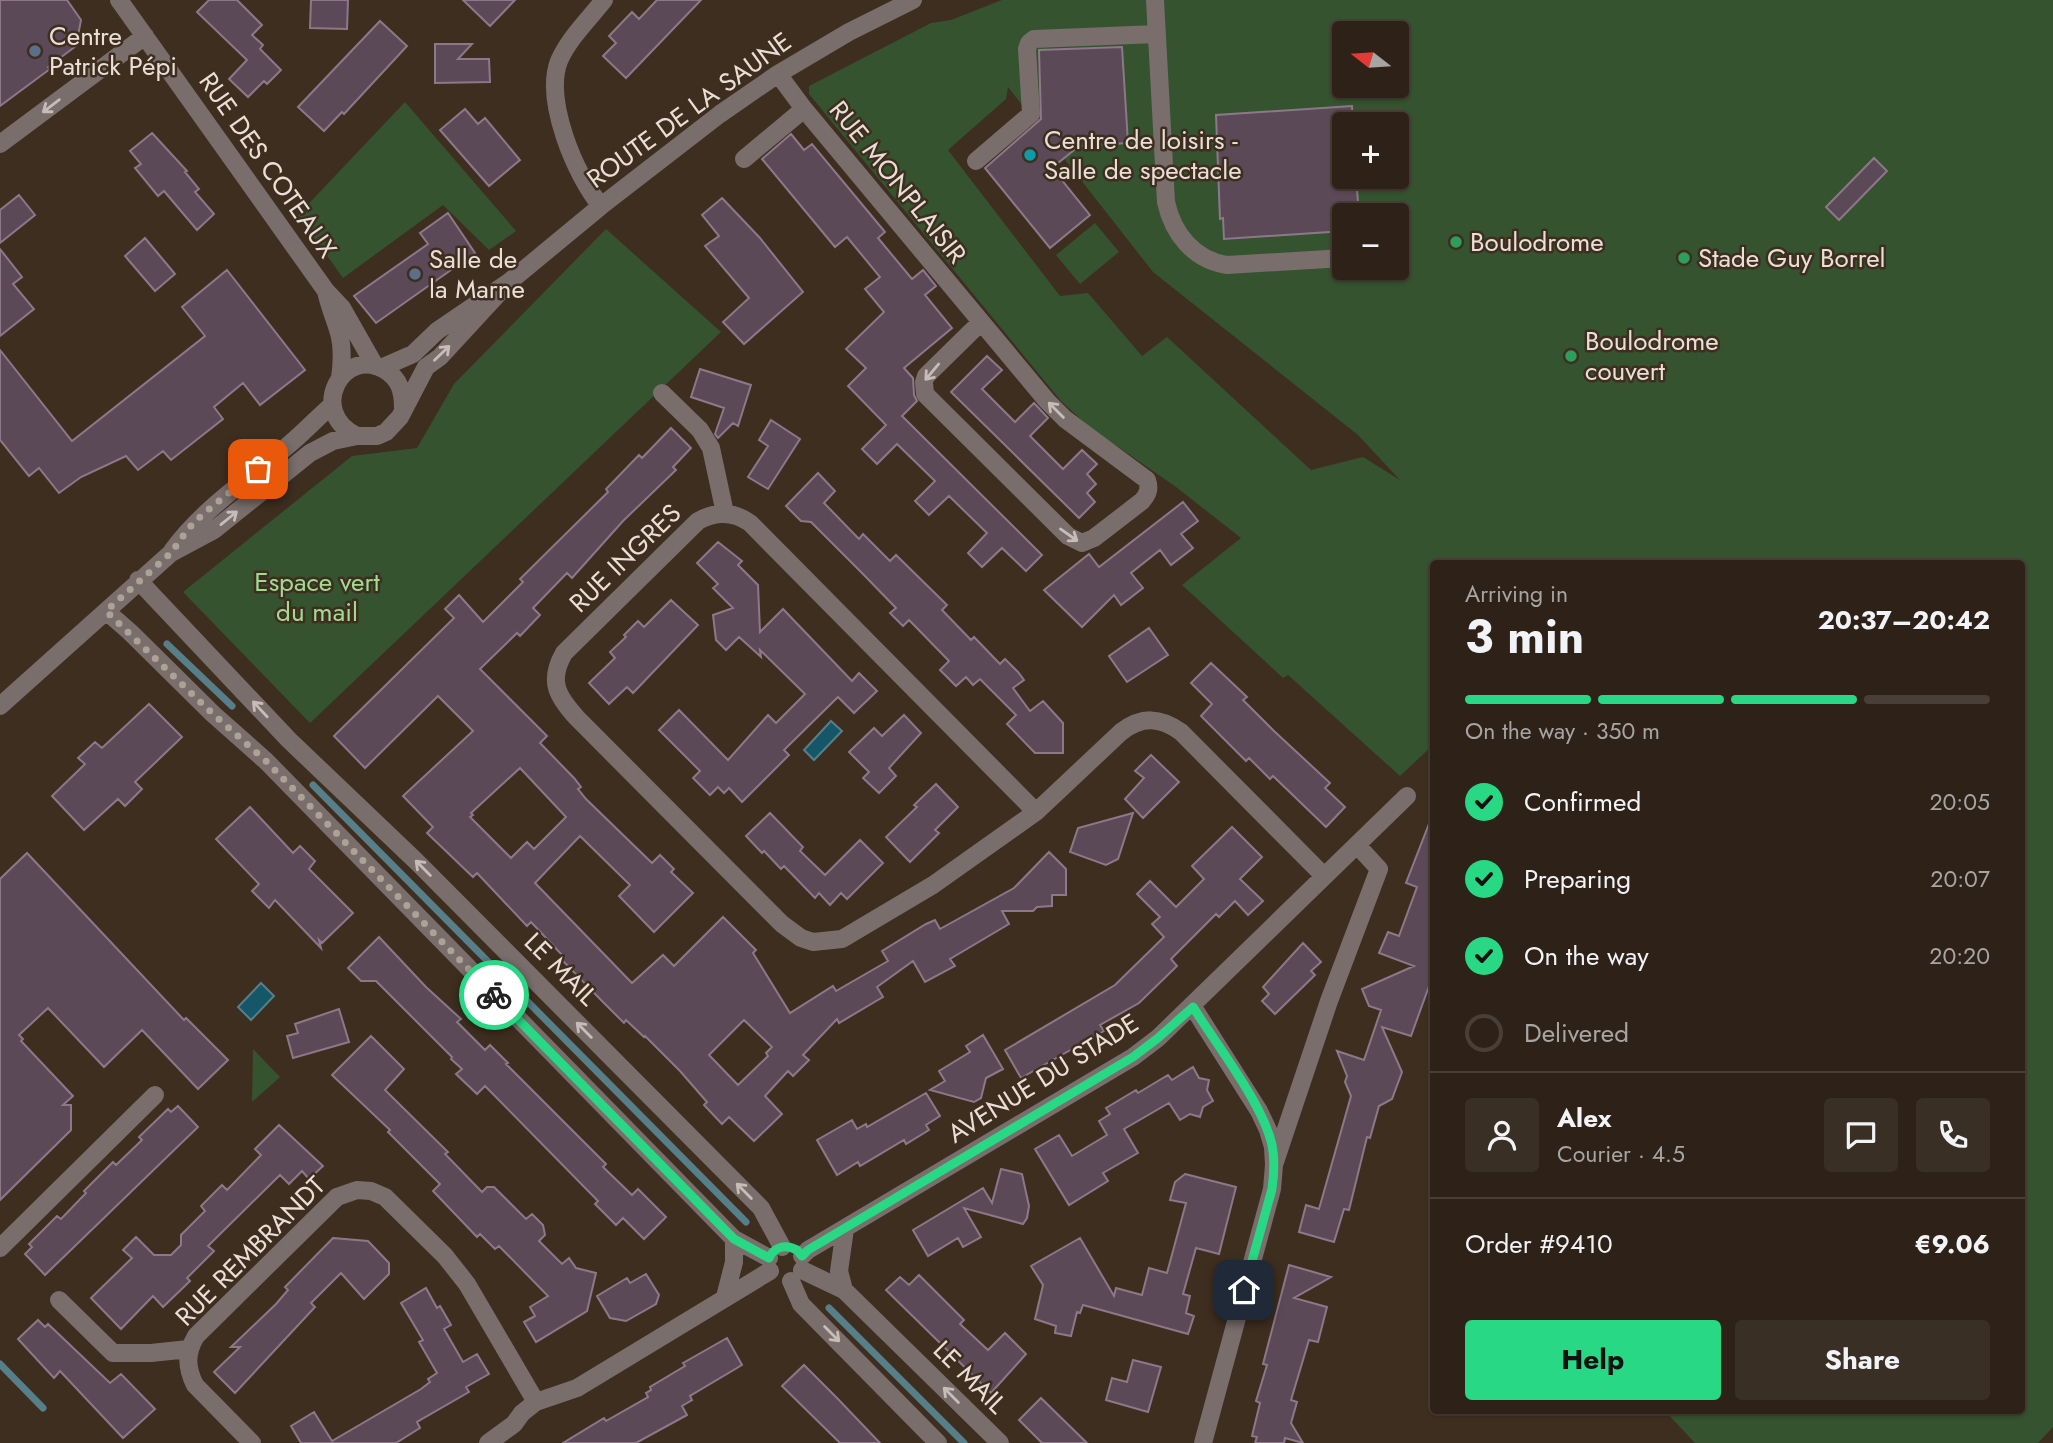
<!DOCTYPE html>
<meta charset="utf-8">
<style>
:root{--surface:#2e2218;--page:#3a2f25;--text:#f1f3f6;--muted:#a7a4a2;--line:#493f37;--accent:#28d885}
body{margin:0;font-family:Jost,sans-serif;background:var(--page);color:var(--text);height:100vh;display:flex;flex-direction:column;font-size:26px;white-space:nowrap}
*{box-sizing:border-box;margin:0}
p{font-size:23px;color:var(--muted)}
.icon{flex:none;width:38px;height:38px;fill:none;stroke:currentColor;stroke-width:2;stroke-linecap:round;stroke-linejoin:round}
.map{position:relative;flex:1;overflow:hidden}
.details{position:absolute;left:1430px;top:560px;width:595px;height:854px;display:flex;flex-direction:column;background:var(--surface);border-radius:7px;box-shadow:0 2px 5px #0004,0 0 0 2px var(--line)}
.details>*{flex:none}
.needle{width:46px;rotate:287deg}
.controls{position:absolute;left:1332px;top:21px;display:grid;gap:14px}
.controls a{display:grid;place-items:center;width:77px;height:77px;border-radius:7px;background:var(--surface);box-shadow:0 2px 5px #0004,0 0 0 2px var(--line);font-size:35px}
.pin{position:absolute;display:grid;place-items:center;width:60px;height:60px;color:#fff;margin:-30px;border-radius:14px;box-shadow:0 4px 10px #0006}
.courier{position:absolute;display:grid;place-items:center;width:70px;height:70px;margin:-35px;border:5px solid #28d885;border-radius:50%;background:#fff;color:#222;box-shadow:0 2px 9px #0007}
.summary em{font-style:normal;font-weight:700}
.summary div{display:flex;flex-direction:column-reverse}
.summary{display:flex;align-items:center;justify-content:space-between;height:119px;padding:0 35px}
h1{font-size:46px;font-weight:700;line-height:52px}
.bar{display:grid;grid-template-columns:repeat(4,1fr);gap:10px 7px;align-content:center;height:84px;padding:0 35px}
.bar i{height:9px;border-radius:5px;background:var(--line)}
.bar .active{background:var(--accent)}
.bar p{grid-column:span 4}
.line{display:flex;align-items:center;gap:18px;padding:0 35px;border-top:2px solid var(--line)}
.line div{flex:1}
.round{display:grid;place-items:center;flex:none;width:74px;height:74px;border-radius:7px;background:var(--page)}
ol{padding:0 35px;list-style:none}
li{display:flex;align-items:center;gap:21px;height:77px}
li p{margin-inline-start:auto}
li .icon{padding:7px;border-radius:50%;background:var(--accent);color:#111;stroke-width:4}
li:last-child{color:var(--muted)}
li i{width:38px;height:38px;border:4px solid var(--line);border-radius:50%}
.action{display:flex;gap:14px;margin-top:auto;padding:14px 35px}
.action a{flex:1;height:80px;border-radius:7px;background:var(--accent);color:#111;font-size:28px;font-weight:700;line-height:80px;text-align:center}
.action a+a{background:var(--page);color:var(--text)}
.map>svg:first-child{display:block}
.green{fill:#35532e;fill-rule:evenodd}
.water{fill:#165669;stroke:#567f8a;stroke-width:2}
.lines{fill:none;stroke-linecap:round;stroke-linejoin:round}
.stream{stroke:#567f8a;stroke-width:7}
.building{fill:#5b4958;stroke:#8c7888;stroke-width:2;fill-rule:evenodd}
.minor{stroke:#796e6b;stroke-width:18}
.oneway{stroke:#c8bdb6}
.done{stroke:#aea196;stroke-width:7;stroke-dasharray:0 12.6}
.route{stroke:#28d885;stroke-width:9}
.service-dot{fill:#5c6f8a;stroke:#3e2e20;stroke-width:2.5}
.culture-dot{fill:#0f9aa8;stroke:#3e2e20;stroke-width:2.5}
.leisure-dot{fill:#2e9e5b;stroke:#3e2e20;stroke-width:2.5}
.labels{text-anchor:middle;dominant-baseline:central;stroke-width:5;stroke-linejoin:round;paint-order:stroke}
.poi-label{font-size:26px;fill:#eadfd6;stroke:#3e2e20;text-anchor:start}
.street-label{font-size:26px;fill:#eadfd6;stroke:#3e2e20}
.park-label{font-size:26px;fill:#a1db92;stroke:#3e2e20}
</style>
<div class="map">
<svg width="2053" height="1443" viewBox="0 0 2053 1443">
<rect width="100%" height="100%" fill="#3e2e20"/>
<!-- green -->
<path class="green" d="M1002,0h1051v1427l-15,16h-343l-30,-32 356,-1v-846h-588v181l-33,31 -112,-101 -5,3 -101,-93 59,-47 -65,-51 -88,-61 -27,-25 -252,-307v-8l122,-63 20,-3zM1344,33h52v53h-52zM1008,87l145,185 205,163 42,45 -37,-23 -52,13 -144,-133 -25,19 -54,-63 -28,3 -112,-146 58,-51zM1344,124h52v53h-52zM1344,215h52v53h-52z
M405,102l111,129 -27,19 -46,-45 -100,73 -45,-63z
M1095,223l24,29 -39,32 -24,-29z
M606,229l115,103 -411,391 -127,-131 169,-136 65,-8 37,-64z
M253,1049l27,28 -28,25z"/>
<!-- water -->
<path class="water" d="M831,721l11,10 -28,29 -10,-10z
M261,983l13,13 -23,24 -13,-13z"/>
<g class="lines">
<!-- stream -->
<path class="stream" d="M167,644l65,62
M313,785l433,437
M829,1308l135,135
M0,1364l43,44"/>
</g>
<!-- building -->
<path class="building" d="M0,0h67l14,20 -5,26 -28,21 2,2 -50,37z
M209,0h28l25,25 -10,10 11,10 -3,4 21,21 -14,14 -3,-3 -16,16 -19,-18 18,-19 -50,-48z
M311,0h37l-1,29 -37,-1z
M463,0h52l-25,26z
M657,0h44l-75,78 -23,-22 13,-13 -7,-7 23,-24 7,7z
M380,21l27,25 -63,68 -2,-2 -18,19 -26,-24z
M435,44h37l-14,15h31l1,23 -55,1z
M1122,47l6,96 -49,3 -27,22 38,47 -40,33 -65,-80 56,-49 -2,-69z
M1352,106l1,18h-9v53h12l3,38h-15v16l-120,8 -1,-21 -3,1 -4,-104z
M465,109l13,15 7,-6 35,42 -31,26 -49,-56z
M152,133l35,38 -2,1 14,17 -4,3 19,22 -17,16 -33,-39 -6,5 -23,-28 6,-4 -11,-13z
M791,134l13,16 8,-6 73,88 -7,6 34,41 11,-9 13,16 -11,9 27,33 -48,40 9,10 1,17 3,6 -15,15 140,139 -16,16 -24,-23 -20,19 -14,-14 19,-20 -38,-37 -20,19 -14,-14 20,-20 -38,-37 -20,20 -15,-15 24,-24 -38,-39 18,-18 -20,-19 38,-37 -19,-23 15,-12 -33,-40 -12,10 -73,-88z
M1874,158l13,13 -48,49 -13,-13z
M19,195l16,20 -35,28v-33z
M722,198l38,40 43,54 -59,52 -21,-22 26,-24 -44,-52 14,-10 -17,-21z
M448,213l27,40 -99,70 -22,-27 74,-52 -8,-11z
M145,238l30,36 -20,17 -30,-35z
M0,249l22,28 -9,7 21,25 -34,27z
M227,270l78,100 -45,35 -17,-22 -29,24 9,12 -52,41 -8,-9 -25,19 -12,-14 -45,21 -22,16 -20,-25 -10,8 -29,-36v-90l72,91 133,-105 -23,-29z
M987,356l15,14 -20,19 33,33 19,-19 14,15 -18,18 33,33 19,-19 15,14 -10,10 9,10 -9,9 8,9 -16,16 -128,-126z
M700,369l51,16 -13,41 -5,-3 -15,15 -3,-4 9,-26 -33,-11z
M771,420l29,19 -32,50 -20,-12 20,-31 -9,-6z
M671,428l20,20 -18,19 3,3 -53,51 -51,57 -5,-5 -34,35 7,7 -20,21 -3,-3 -37,36 67,67 -7,7 34,35 7,9 -3,2 8,10 66,64 8,-8 14,14 -3,3 22,21 -39,39 -35,-36 11,-11 -50,-49 -45,47 97,100 31,-28 11,11 49,-49 33,33 -3,3 37,60 43,-27 3,5 52,-30 -6,-10 44,-27 9,-4 5,9 74,-41 35,-36 17,17v26h-14v11l-15,1 -4,4h-31l7,13 -59,35 5,7 -30,16 -12,-21 -36,26 6,10 -44,26 -2,-4 -34,36 6,5 -16,16 -5,-5 -23,25 17,18 -28,27 -25,-24 -7,7 -18,-19 3,-3 -27,-31 -35,-35 -1,1 -18,-17 -2,3 -21,-21 -42,-43 3,-2 -33,-35 -4,4 -50,-53 -4,4 -46,-44 6,-6 -30,-31 70,-65 -35,-35 -73,72 -31,-32 120,-118 -9,-9 14,-14 24,27 40,-40 -3,-3 88,-87 -2,-3 33,-34 3,3zM520,768l46,49 -32,32 -7,-7 -16,16 -41,-41 3,-2 -2,-2zM744,1020l28,27 -6,6 2,3 -30,29 -29,-30z
M818,473l17,18 -11,12 35,36 4,-5 27,27 6,-6 51,50 -5,5 29,30 3,-3 26,27 5,-5 13,13 6,8 -11,8 17,23 13,-10 20,22v30h-28l-28,-29 9,-9 -36,-36 -7,6 -7,-8 -10,9 -16,-16 9,-9 -40,-41 -6,6 -13,-13 6,-5 -35,-36 -50,-50 -10,-1 -15,-15z
M1183,502l15,19 -17,13 12,14 -22,17 -11,-15 -29,23 12,15 -22,17 -7,-10 -32,32 -38,-37 45,-36 10,13z
M718,542l24,19 -4,4 20,20 2,47 23,-23 69,72 7,-8 18,18 -23,22 -16,-16 -54,53 5,5 -47,47 -13,-14 -5,5 -6,-6 -8,8 -17,-17 7,-7 -41,-41 20,-20 49,50 40,-45 8,8 29,-29 -45,-44 1,7 -22,-20 -13,13 -10,-10 -3,-25 20,-7 -20,-20 5,-4 -21,-21z
M671,600l27,25 -65,68 -6,-6 -18,17 -20,-21 26,-25 -5,-6 16,-15 -2,-2 14,-14 6,6z
M1149,628l19,27 -41,27 -18,-26z
M1211,663l36,34 -4,3 31,31 56,52 -5,5 20,19 -19,20 -53,-51 -3,3 -21,-21 -3,3 -45,-45 11,-12 -21,-21z
M149,704l33,33 -47,45 7,7 -17,17 -7,-7 -34,31 -32,-34 33,-32 -7,-6 17,-16 7,6z
M904,715l17,18 -32,35 7,8 -17,17 -16,-15 6,-6 -20,-20 25,-24 8,8z
M1151,755l28,27 -36,36 -18,-19 19,-21 -9,-7z
M936,784l22,23 -23,23 4,3 -29,29 -24,-25 31,-30 -3,-2z
M250,807l43,46 7,-7 15,15 -6,8 44,44 -31,30 -3,-3 2,8 -46,-48 -6,8 -17,-17 7,-7 -43,-45z
M770,813l33,34 -3,4 25,24 35,-35 23,23 -36,36 -6,-6 -11,12 -11,-12 -4,5 -31,-32 -3,3 -17,-18 -2,2 -16,-17z
M1133,813l-15,46 -12,6 -36,-13 8,-24z
M1432,816l1,159 -22,61 -29,-9 20,45 -10,27 -13,7 -9,32 -3,-1 -18,73 -5,-1 -10,33 -35,-10 7,-27 13,4 32,-113 -6,-14 2,-6 -10,-25 27,9 17,-50 -12,-4 -7,-17 52,-23 -35,-13 9,-21 11,4 18,-49 -11,-4z
M1232,827l30,30 -22,22 23,22 -15,14 -13,-14 -16,16 -3,-3 -45,45 6,7 -38,37 -39,22 4,6 -83,47 -16,-28 110,-65 49,-48 -12,-13 8,-7 -23,-23 13,-13 26,26 28,-28 -12,-13z
M27,853l157,167 2,-2 42,42 -30,29 -56,-59 -38,37 -56,-59 -29,27 4,4 -2,2 52,55 -10,9h8v25l-71,70v-321z
M379,937l47,50 35,32 -4,3 28,28 5,-5 18,18 -2,1 100,100 -3,3 29,28 6,-6 28,28 -22,22 -21,-21 -7,7 -21,-21 3,-3 -113,-115 -8,8 -21,-20 6,-5 -11,-10 1,-2 -76,-76h-15l-13,-13z
M1303,943l18,19 -10,9 4,4 -40,39 -13,-13 7,-7 -6,-7z
M339,1009l10,33 -56,16 -6,-22 11,-3 -3,-9z
M983,1035l20,34 -17,9 -5,20 -7,4 -44,-12 15,-9 -6,-10 31,-19 -4,-6z
M371,1036l33,33 -19,21 63,62 -3,2 37,38 5,-5h7l32,32 6,-5 11,11 2,10 -6,6 23,23 7,-6 7,10 20,5 -9,38 -51,31 -12,-20 11,-6 -5,-9 18,-11 -49,-50 -4,3 -15,-15 -3,3 -44,-46 7,-7 -52,-52 2,-2 -58,-55z
M1193,1067l6,11 10,2 -2,10 6,11 -10,6 -3,10 -10,-3 -10,6 -11,-17 -45,26 14,24 -35,20 5,8 -39,24 -34,-56 24,-14 13,21 35,-21 -8,-14 11,-7 -4,-6 30,-18 2,3 30,-18 4,5z
M926,1093l14,23 -14,9 3,5 -23,14 -2,-4 -44,26 -2,-4 -21,13 -20,-35 35,-20 5,9 9,-5 1,3z
M178,1106l20,21 -153,148 -20,-21 7,-7 -3,-3 28,-28 4,3 25,-26 -2,-2 29,-29 3,3 26,-25 -3,-3 29,-28 3,3z
M279,1125l44,41 -14,13 -7,-8 -13,13 -9,-9 -72,71 6,5 -27,27 3,3 -27,26 -10,-11 -32,33 -30,-31 41,-40 -9,-8 13,-13 18,18h17l10,-10v-10l24,-24 -4,-5 21,-21 5,5 34,-35 -6,-6z
M1001,1169l21,5 7,32 -2,12 -4,6 -59,-16 17,29 -18,10 -5,-9 -30,18 -15,-26 70,-42 9,15z
M1185,1174l51,13 -17,67 -23,-6 -13,46 7,2 -4,17 8,3 -6,18 -105,-29 -3,8 -3,-1 -6,24 -16,-3 1,-7 -21,-7 8,-34 -12,-19 49,-28 34,58 2,-8 26,7 7,-27 18,5 19,-70 -16,-3 5,-18z
M333,1238l35,3 21,22v11l-25,25 -23,-26 -30,30 4,4 -80,86 -21,-21 26,-25h-9l45,-43 12,-14 -3,-3z
M1289,1265l42,12 -37,21 33,9 -9,35 -9,-2 -18,60 6,2 -6,21 12,20 -18,-5 -1,5h-29l2,-6 -5,-1 8,-33 -4,-2 11,-36 -4,-1z
M646,1274l13,21 -3,9 -30,17 -16,-3 -13,-22 30,-18 3,5z
M919,1275l45,45 -4,4 28,26 17,-17 21,21 -35,39 -105,-103 14,-13 9,8z
M426,1288l11,20 3,-2 11,19 -7,4 19,33 14,-8 12,20 -23,13 3,5 -52,30 3,6 -24,15h-95l-10,-17 23,-14 18,29 89,-52 9,-7 -2,-3 9,-6 -18,-31 4,-2 -22,-37z
M38,1320l7,7 3,-3 62,59 11,-9 34,35 -32,29 -63,-67 -6,7 -36,-39z
M727,1338l15,27 -52,31 2,4 -10,6 5,9 -51,28h-73l41,-25 2,3 42,-24 -2,-4 5,-3 -1,-3 35,-21 -2,-3z
M1133,1360l28,7 -13,45 -42,-12 6,-22 15,4z
M804,1365l33,33 43,45h-40l-58,-57z
M1041,1398l46,45h-45l-23,-23z"/>
<g class="lines">
<!-- minor -->
<path class="minor" d="M119,0l207,291 16,17 33,58
M1155,0l11,202c7,32 28,58 61,63l117,-7
M778,74l26,35 243,292 18,18 82,61c3,9 1,14 -5,21l-48,37 -12,5 -14,-7 -143,-142 -1,-12 2,-6 54,-53
M0,144l145,-108
M744,159l60,-50
M976,161l55,-47 -4,-65 2,-6 5,-4 123,-5
M601,206c-26,-31 -57,-106 -42,-145 10,-23 30,-42 45,-61
M326,291c3,15 9,28 13,42 4,15 3,31 1,45
M381,368l32,-14 24,-23 72,-49 92,-76 119,-92 58,-40 71,-42 64,-32
M662,393l38,37 11,18 14,65
M357,436c-51,-25 -13,-91 28,-66 15,9 18,22 18,38
M172,551c33,-45 79,-73 120,-109 14,-12 26,-25 40,-37
M138,580l151,160 128,122 344,346 21,39
M106,611l24,21 83,82 53,47 468,478 35,19
M0,706l171,-153 43,-23 96,-77 23,-12 24,-5h20l9,-4 14,-15 26,-50 14,-10 69,-75
M1036,812l-286,-289c-17,-12 -34,-12 -52,-2l-134,132c-16,28 -7,43 13,65l205,206 19,14 12,4 29,-3 91,-54 103,-73 85,-80c21,-16 39,-15 60,0l143,144
M1193,1007l66,104 9,19 5,17 1,18 -2,24 -69,254
M1275,1162l54,-161 50,-132 -22,-24
M0,1248l155,-153
M802,1256l6,-6 325,-193 25,-19 249,-242
M802,1270l42,20 156,153
M791,1281l10,23 137,139
M844,1290l-5,-19 6,-42
M725,1297l9,-35v-23
M59,1300l54,53h38l38,-4
M252,1443l-57,-58c-9,-18 -9,-32 1,-49l141,-139 20,-7 14,1 14,6 60,59 22,28 69,118
M488,1443l26,-19 8,-11 14,-11 41,-14 193,-117"/>
</g>
<!-- one-way arrows -->
<defs><path id="oneway-shaft" d="M-6 0H5M1.5-3L5.5 0L1.5 3" fill="none" stroke-width="1.6" stroke-linecap="round" stroke-linejoin="round" transform="scale(1.75)"/></defs>
<g class="oneway">
<use href="#oneway-shaft" transform="translate(51 106) rotate(143)"/>
<use href="#oneway-shaft" transform="translate(442 353) rotate(-44)"/>
<use href="#oneway-shaft" transform="translate(932 372) rotate(130)"/>
<use href="#oneway-shaft" transform="translate(1056 410) rotate(-135)"/>
<use href="#oneway-shaft" transform="translate(229 518) rotate(-39)"/>
<use href="#oneway-shaft" transform="translate(1069 535) rotate(35)"/>
<use href="#oneway-shaft" transform="translate(260 709) rotate(-133)"/>
<use href="#oneway-shaft" transform="translate(423 868) rotate(-135)"/>
<use href="#oneway-shaft" transform="translate(584 1030) rotate(-135)"/>
<use href="#oneway-shaft" transform="translate(744 1191) rotate(-135)"/>
<use href="#oneway-shaft" transform="translate(832 1334) rotate(45)"/>
<use href="#oneway-shaft" transform="translate(951 1395) rotate(-135)"/>
</g>
<g class="lines">
<!-- done -->
<path class="done" d="M258,469l-55,45 -15,15 -17,24 -65,58 107,103 53,47 228,234"/>
<!-- route -->
<path class="route" d="M494,995l240,244 35,19c6,-12 17,-14 28,-8l5,6 6,-6 325,-193 25,-19 35,-31c23,37 70,97 79,138 3,14 2,29 0,44l-28,101"/>
</g>
<!-- markers -->
<g class="service-dot">
<circle cx="35" cy="51" r="7"/>
<circle cx="415" cy="274" r="7"/>
</g>
<circle class="culture-dot" cx="1030" cy="155" r="7"/>
<g class="leisure-dot">
<circle cx="1456" cy="242" r="7"/>
<circle cx="1684" cy="258" r="7"/>
<circle cx="1571" cy="356" r="7"/>
</g>
<g class="labels">
<!-- poi labels -->
<g class="poi-label">
<text x="49" y="36">Centre<tspan x="49" dy="30">Patrick Pépi</tspan></text>
<text x="1044" y="140">Centre de loisirs -<tspan x="1044" dy="30">Salle de spectacle</tspan></text>
<text x="1470" y="242">Boulodrome</text>
<text x="1698" y="258">Stade Guy Borrel</text>
<text x="429" y="259">Salle de<tspan x="429" dy="30">la Marne</tspan></text>
<text x="1585" y="341">Boulodrome<tspan x="1585" dy="30">couvert</tspan></text>
</g>
<!-- street labels -->
<g class="street-label">
<text transform="translate(689 110) rotate(-36)">ROUTE DE LA SAUNE</text>
<text transform="translate(268 165) rotate(55)">RUE DES COTEAUX</text>
<text transform="translate(898 182) rotate(51)">RUE MONPLAISIR</text>
<text transform="translate(625 558) rotate(-44)">RUE INGRES</text>
<text transform="translate(561 969) rotate(45)">LE MAIL</text>
<text transform="translate(1043 1078) rotate(-32)">AVENUE DU STADE</text>
<text transform="translate(250 1251) rotate(-45)">RUE REMBRANDT</text>
<text transform="translate(970 1377) rotate(45)">LE MAIL</text>
</g>
<!-- park labels -->
<g class="park-label">
<text x="317" y="582">Espace vert<tspan x="317" dy="30">du mail</tspan></text>
</g>
</g>
</svg>
<div class="controls">
<a><svg class="needle" viewBox="-14 -14 28 28"><path d="M0-13l5 13h-10z" fill="#e53935"/><path d="M0 13l5-13h-10z" fill="#a7a4a2"/></svg></a>
<a>+</a>
<a>−</a>
</div>
<div class="pin" style="left:258px;top:469px;background:#ea580c"><svg class="icon" aria-label="bag" viewBox="0 0 24 24"><path d="M5 8h14l-1 12H6zM9 8a3 3 0 0 1 6 0"/></svg></div>
<div class="pin" style="left:1244px;top:1290px;background:#1f2937"><svg class="icon" aria-label="home" viewBox="0 0 24 24"><path d="M3 11l9-7 9 7M6 9v11h12V9"/></svg></div>
<div class="courier" style="left:494px;top:995px"><svg class="icon" aria-label="bike" viewBox="0 0 24 24"><circle cx="6" cy="16" r="4"/><circle cx="18" cy="16" r="4"/><path d="M6 16l4-8h5l3 8M10 8l3 8H6M13 5h3"/></svg></div>
<section class="details">
<div class="summary"><div><h1>3 min</h1><p>Arriving in</p></div><em>20:37–20:42</em></div>
<div class="bar"><i class="active"></i><i class="active"></i><i class="active"></i><i></i><p>On the way · 350 m</p></div>
<ol>
<li><svg class="icon" aria-label="check" viewBox="0 0 24 24"><path d="M5 12l5 5 9-10"/></svg>Confirmed<p>20:05</p></li>
<li><svg class="icon" aria-label="check" viewBox="0 0 24 24"><path d="M5 12l5 5 9-10"/></svg>Preparing<p>20:07</p></li>
<li><svg class="icon" aria-label="check" viewBox="0 0 24 24"><path d="M5 12l5 5 9-10"/></svg>On the way<p>20:20</p></li>
<li><i></i>Delivered</li>
</ol>
<div class="line" style="height:126px"><a class="round"><svg class="icon" aria-label="person" viewBox="0 0 24 24"><circle cx="12" cy="8" r="4"/><path d="M4 21q1-7 8-7t8 7"/></svg></a><div><b>Alex</b><p>Courier · 4.5</p></div><a class="round"><svg class="icon" aria-label="chat" viewBox="0 0 24 24"><path d="M4 5h16v11H9l-5 4z"/></svg></a><a class="round"><svg class="icon" aria-label="phone" viewBox="0 0 24 24"><path d="M5 4h4l2 5-3 2q2 4 5 5l2-3 5 2v4C11 20 4 13 5 4z"/></svg></a></div>
<div class="line" style="height:91px"><div>Order #9410</div><b>€9.06</b></div>
<div class="action"><a>Help</a><a>Share</a></div>
</section>
</div>
